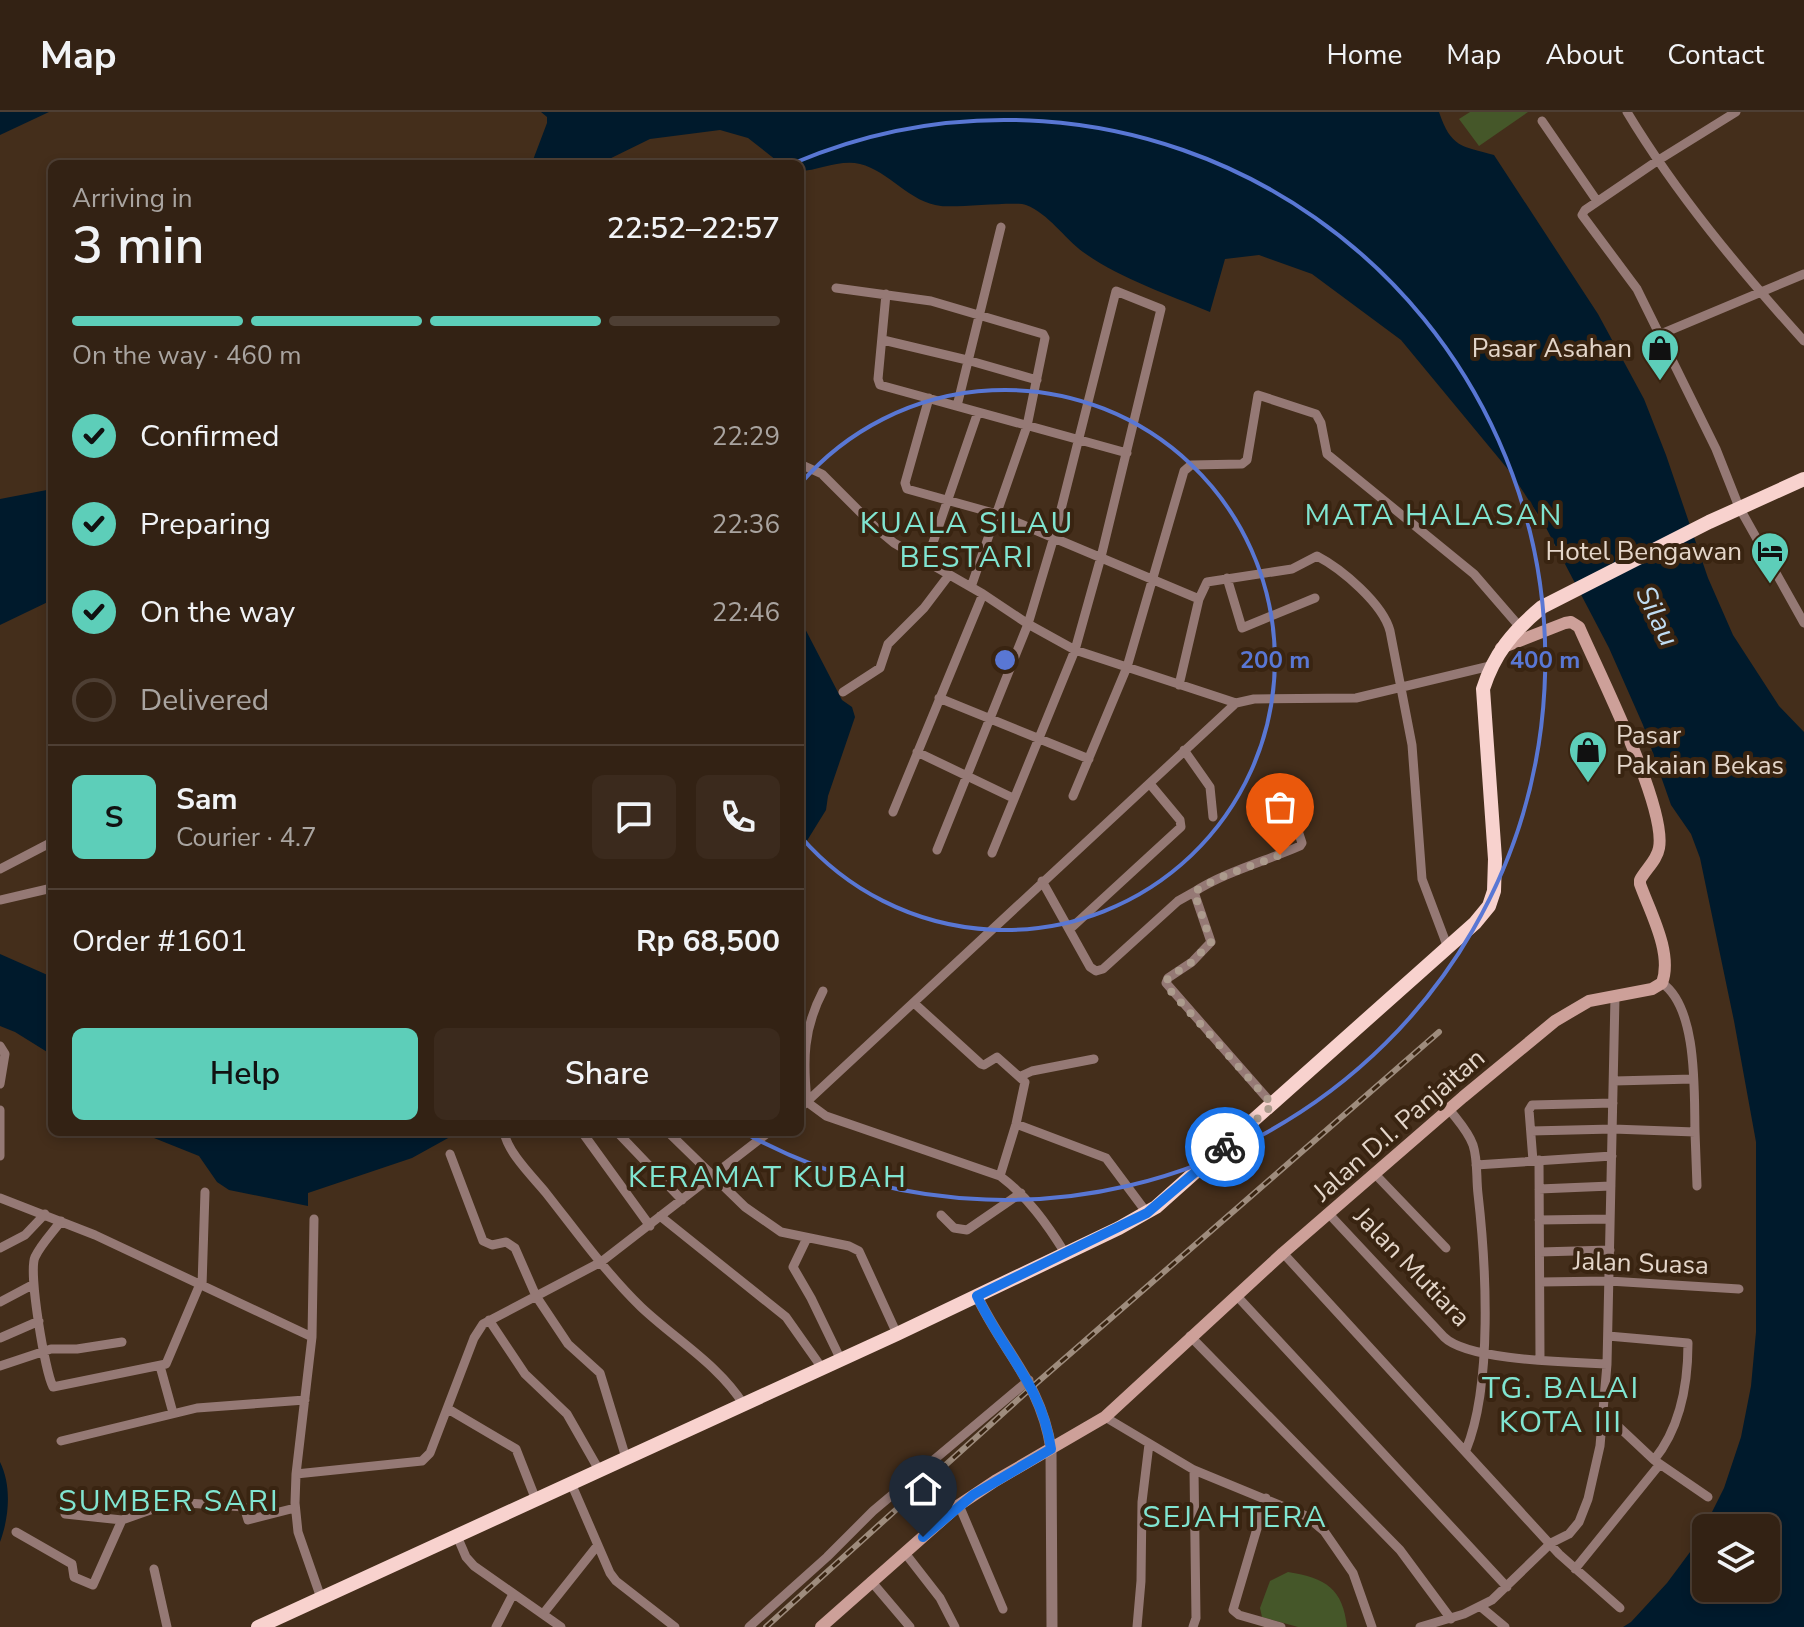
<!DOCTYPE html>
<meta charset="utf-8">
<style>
:root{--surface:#332214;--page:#3b2a1d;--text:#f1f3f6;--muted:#a9a4a0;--line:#4e3f34;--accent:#5dceb9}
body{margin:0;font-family:"Nunito Sans",sans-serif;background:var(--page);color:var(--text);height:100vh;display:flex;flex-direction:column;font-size:30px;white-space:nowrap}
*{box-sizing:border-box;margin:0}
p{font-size:26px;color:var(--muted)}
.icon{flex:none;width:44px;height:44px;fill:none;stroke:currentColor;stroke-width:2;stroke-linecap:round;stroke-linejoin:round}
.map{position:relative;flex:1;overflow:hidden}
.panel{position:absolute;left:48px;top:48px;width:756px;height:976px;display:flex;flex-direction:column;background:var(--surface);border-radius:12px;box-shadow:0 4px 12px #0003,0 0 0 2px var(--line)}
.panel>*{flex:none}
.controls{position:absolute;left:1692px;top:1402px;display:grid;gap:16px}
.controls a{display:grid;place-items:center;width:88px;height:88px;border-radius:12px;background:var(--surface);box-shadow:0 4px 12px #0003,0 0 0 2px var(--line);font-size:40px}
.pin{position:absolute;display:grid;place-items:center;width:68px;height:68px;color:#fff;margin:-82px -34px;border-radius:50% 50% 50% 0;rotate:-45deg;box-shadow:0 0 8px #0007}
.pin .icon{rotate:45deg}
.courier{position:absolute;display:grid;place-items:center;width:80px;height:80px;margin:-40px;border:6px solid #1a73e8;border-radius:50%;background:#fff;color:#222;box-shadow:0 2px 10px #0007}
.summary em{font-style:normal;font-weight:600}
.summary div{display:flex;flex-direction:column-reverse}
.summary{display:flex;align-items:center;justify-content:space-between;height:136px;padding:0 24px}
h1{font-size:52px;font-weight:600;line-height:60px}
.bar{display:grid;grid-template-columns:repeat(4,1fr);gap:12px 8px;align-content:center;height:96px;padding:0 24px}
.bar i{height:10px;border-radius:6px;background:var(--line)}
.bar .selected{background:var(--accent)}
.bar p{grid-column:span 4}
.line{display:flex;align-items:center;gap:20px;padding:0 24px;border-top:2px solid var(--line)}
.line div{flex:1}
.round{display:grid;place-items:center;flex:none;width:84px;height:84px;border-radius:12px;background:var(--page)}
ol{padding:0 24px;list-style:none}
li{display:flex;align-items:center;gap:24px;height:88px}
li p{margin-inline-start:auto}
li .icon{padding:8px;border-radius:50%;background:var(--accent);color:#111;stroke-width:4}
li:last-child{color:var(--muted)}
li i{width:44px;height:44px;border:4px solid var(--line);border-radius:50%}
.action{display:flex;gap:16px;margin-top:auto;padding:16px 24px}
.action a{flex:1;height:92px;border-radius:12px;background:var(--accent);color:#111;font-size:32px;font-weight:600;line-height:92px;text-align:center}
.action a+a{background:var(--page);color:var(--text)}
header{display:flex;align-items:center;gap:48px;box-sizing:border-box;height:112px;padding:0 40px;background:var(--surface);border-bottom:2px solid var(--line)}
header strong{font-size:38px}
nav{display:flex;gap:44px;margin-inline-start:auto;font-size:28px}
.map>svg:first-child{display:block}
.green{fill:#455729}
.water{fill:#001a2c;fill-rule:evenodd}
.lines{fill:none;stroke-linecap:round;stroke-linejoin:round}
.minor{stroke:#957975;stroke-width:9}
.tertiary{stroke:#957975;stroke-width:11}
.secondary{stroke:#cda099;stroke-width:12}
.trunk{stroke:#f8d2ce;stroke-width:14}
.rail-casing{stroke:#9e8c7d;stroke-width:6}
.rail{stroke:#392411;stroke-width:3;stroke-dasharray:9;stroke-linecap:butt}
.done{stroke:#ac9b8d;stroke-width:8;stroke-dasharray:0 14.4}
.route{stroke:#1a73e8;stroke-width:10}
.ring{fill:none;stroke:#5977d4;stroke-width:4}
.labels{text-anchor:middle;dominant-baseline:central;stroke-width:8;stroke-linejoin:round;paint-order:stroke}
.poi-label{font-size:26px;fill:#e4d6ca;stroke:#392411;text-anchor:end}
.street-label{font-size:26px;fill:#e4d6ca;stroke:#392411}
.water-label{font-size:28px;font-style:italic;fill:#bfdcf3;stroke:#392411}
.quarter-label{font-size:30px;letter-spacing:2px;fill:#80e5d1;stroke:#392411}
.centre{fill:#5977d4;stroke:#392411;stroke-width:4}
.ring-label{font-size:24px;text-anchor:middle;font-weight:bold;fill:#5977d4;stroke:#392411;stroke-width:8;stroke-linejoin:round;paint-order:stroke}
</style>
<header>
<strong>Map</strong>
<nav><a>Home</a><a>Map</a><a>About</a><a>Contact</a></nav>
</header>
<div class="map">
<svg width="1804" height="1515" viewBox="0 0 1804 1515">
<rect width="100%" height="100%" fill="#442e1b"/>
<!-- green -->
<path class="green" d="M1470,0h58l-49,34 -20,-27z
M1288,1460c38,6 55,17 59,55h-49l-36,-10 -2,-9 10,-27z"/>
<!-- water -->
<path class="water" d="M0,0h49l-49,23z
M541,0h898c12,36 23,34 55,43l104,159 46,85 22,56 42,123 25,57 46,71 25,26v895h-181l8,-5 36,-39 29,-39 28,-56 17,-51 10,-51 5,-54v-190l-22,-121 -34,-163 -9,-24 -20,-29 -28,-80 -34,-77 -66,-126 -32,-49 -110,-133 -89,-66 -53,-19 -34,4 -15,53c-43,-18 -89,-33 -127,-60 -19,-14 -34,-38 -57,-47 -10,-4 -67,3 -85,1 -31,-3 -52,-35 -81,-42 -20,-5 -42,7 -60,7v-7h-19l-33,-26 -28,-8 -70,9 -51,25h-71l5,-4 14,-37v-6zM1706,1416h60v60h-60z
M52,377v111l-52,25v-126z
M800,507l42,81 10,7 3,10 -27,79 -2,14 -26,42z
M0,842l52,23v78l-37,-23 -15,-6z
M139,1020h320l-47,26 -104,35v13l-79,-16 -12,-8 -18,-26z
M0,1350c12,24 9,56 0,80z"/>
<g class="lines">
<!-- minor -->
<path class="minor" d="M1627,0c50,83 113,158 177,229
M1736,0l-79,49 -72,49 -3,5 55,74 79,160 23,58 65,116
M1542,9l55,80
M836,176l95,13 112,33 2,4 -18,88 -56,161
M886,182l-8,85 2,6 247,68
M1661,222l143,-60
M883,228l84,20 70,20
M929,286l-24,85 2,6 90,25 202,85
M957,294l44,-179
M800,352l22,10 54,54 18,15 89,51 45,30 47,26 161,53
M926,451l52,-151
M1227,466l15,50 73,-30
M1179,573l20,-86 8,-17 85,-13 25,-13c25,13 66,48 73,75l22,114 10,134 26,69
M843,580l37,-24 8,-24 36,-36 25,-33
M939,586l150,61
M1184,638l26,37 3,30
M917,640l96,46
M1073,684l54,-129 57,-196 7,-6 51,-1 5,-4 11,-65 58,19 5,9 6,31 147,120 45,52
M893,700l90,-218
M937,738l91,-226 26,-87 62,-246 45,18 -60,248 -26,93 -83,203
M0,757l52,-27
M1042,769l48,86 6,4 7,-2 75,-68 16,-9 17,50 -19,20 -24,16 -2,5 107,122
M1194,780c31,-20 72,-31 106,-46l2,-3 -18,-55
M0,788l52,-12
M1070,817l111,-102 -1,-7 -30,-36
M823,879c-20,38 -20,69 -16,111l19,14 174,60c27,20 47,48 65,77
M914,891l67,61 3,1 13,-8 28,25 -9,42 -16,52
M0,934l5,8 -5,30
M1021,964l11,-5 62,-12
M1614,969l79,-2
M800,996l436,-405 18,-4 102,-1 134,-32
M1449,997c9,12 19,22 24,36 5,15 3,32 5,49 8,70 15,190 -12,256
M0,998v46
M1016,1012l90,34 41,55
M1531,1019l82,-2 82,3c-1,-40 3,-124 -33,-149
M504,1020c4,21 28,44 42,61 30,38 60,80 95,114 35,33 77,57 103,98
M582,1020l68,94
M617,1020l65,68
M668,1020l77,75 36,25 68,14 10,5 38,83
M1695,1020l2,54
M450,1042l33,87 9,4 14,-3 9,6 21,48 32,48 32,29 26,85
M1539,1048l1,200
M1533,1049l-4,-51 3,-5 81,-2
M1476,1053l136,-9
M1374,1061l72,75
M1539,1077l72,-3
M0,1086l95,37 217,102
M1329,1102l115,123c24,24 127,25 163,27
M941,1103l13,13 13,2 54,-37
M660,1104l126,101 36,51
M314,1107l-2,118 -16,137 -1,29 3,29 23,66
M1539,1108l71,-1
M61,1109c-8,11 -20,23 -26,36 -7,15 10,114 18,130l113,-23 34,-80
M807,1126l-14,29 18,31 29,60
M0,1136l25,-13 20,-21
M1540,1140l70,-2
M1283,1141l276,301 61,54
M1540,1170l69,-1 130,8
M202,1174l3,-94
M1236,1183l271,292
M0,1190l34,-18
M489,1208l36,54 42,40 32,56
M1190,1224l210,214 51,69
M1608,1224l80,7c0,41 -8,85 -34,117
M0,1226l39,-17
M0,1254l51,-17h26l45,-7
M160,1254l13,47
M448,1297l68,40 20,51
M1604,1301l50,47 54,37
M1105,1305l89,53 112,46 18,15 29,42 19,54
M61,1329l136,-33 108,-8
M296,1362l126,-13 8,-8 44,-115 9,-14 118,-62 168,-130
M571,1371l39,90 6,8 59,46
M1266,1386l-33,112 6,5 42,12
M959,1393l44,104
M65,1402l57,6
M16,1420l56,32 2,13 19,8 29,-65 51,-18 71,5 4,13 47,-12
M457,1424l9,21 8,9 87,61
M905,1441l35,45 15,29
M154,1457l13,58
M1575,1457l85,-105
M871,1469l39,46
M1481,1495l24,20
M543,1502l54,-68
M496,1515l17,-33
M749,1515l78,-70 46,-46 156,-131
M1137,1515l4,-46 1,-79 7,-58
M1193,1515l3,-9 -2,-148
M1420,1515l44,-13 28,-14 59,-57 18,-9 10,-12 9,-23 12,-53 7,-82 8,-367"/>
<!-- tertiary -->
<path class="tertiary" d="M977,1184c27,57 64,87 74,153l1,178"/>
<!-- secondary -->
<path class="secondary" d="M821,1515l138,-122 36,-24 110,-64 178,-164 180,-156 92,-76 34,-20 63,-12 10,-6c11,-30 -12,-71 -22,-99v-4c6,-11 17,-20 19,-32 8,-41 -61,-177 -80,-221l-8,-5 -6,1 -64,25"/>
<!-- trunk -->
<path class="trunk" d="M258,1515l639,-293 222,-106 37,-21 319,-284 14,-17 5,-15 1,-32 -12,-170c11,-35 30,-58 59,-82l167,-85 95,-43"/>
<defs>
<path id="rail" d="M766,1515l266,-240 407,-355"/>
</defs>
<!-- rail casing -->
<use href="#rail" class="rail-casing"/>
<!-- rail -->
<use href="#rail" class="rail"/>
</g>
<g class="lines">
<!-- done -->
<path class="done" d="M1225,1035l48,-42 -105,-117 -2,-5 2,-5 24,-16 19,-20 -17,-50c27,-18 57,-25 86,-37"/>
<!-- route -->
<path class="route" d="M923,1425l50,-42 78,-46c-9,-64 -48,-97 -74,-153l170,-83 78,-66"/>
</g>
<!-- distance rings -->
<g class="ring">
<path d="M801 371A270 270 0 1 1 801 725"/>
<path d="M794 51A540 540 0 1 1 743 1020"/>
</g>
<!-- icons -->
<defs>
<symbol id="shop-pin" viewBox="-11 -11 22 30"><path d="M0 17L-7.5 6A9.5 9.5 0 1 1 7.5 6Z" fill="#5dceb9" stroke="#392411"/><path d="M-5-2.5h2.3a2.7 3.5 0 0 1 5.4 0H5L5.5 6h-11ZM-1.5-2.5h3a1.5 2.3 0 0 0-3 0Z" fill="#111"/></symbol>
<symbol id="hotel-pin" viewBox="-11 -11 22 30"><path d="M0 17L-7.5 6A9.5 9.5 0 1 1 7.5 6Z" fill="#5dceb9" stroke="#392411"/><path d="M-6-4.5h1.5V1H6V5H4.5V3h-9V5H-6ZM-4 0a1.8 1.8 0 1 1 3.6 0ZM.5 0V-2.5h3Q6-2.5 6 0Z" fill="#111"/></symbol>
</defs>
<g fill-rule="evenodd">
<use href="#shop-pin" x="1638" y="214" width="44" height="60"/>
<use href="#hotel-pin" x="1748" y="417" width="44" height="60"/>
<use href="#shop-pin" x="1566" y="616" width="44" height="60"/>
</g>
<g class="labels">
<!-- poi labels -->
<g class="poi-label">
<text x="1632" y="236">Pasar Asahan</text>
<text x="1742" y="439">Hotel Bengawan</text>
<text x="1616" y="623" text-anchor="start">Pasar<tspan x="1616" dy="30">Pakaian Bekas</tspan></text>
</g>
<!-- street labels -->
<g class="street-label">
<text transform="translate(1399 1013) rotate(-41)">Jalan D.I. Panjaitan</text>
<text transform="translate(1641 1151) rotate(2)">Jalan Suasa</text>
<text transform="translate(1412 1155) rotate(46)">Jalan Mutiara</text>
</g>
<!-- water labels -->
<g class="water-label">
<text transform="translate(1657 504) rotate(64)">Silau</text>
</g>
<!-- quarter labels -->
<g class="quarter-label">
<text x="1434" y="403">MATA HALASAN</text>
<text x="967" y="411">KUALA SILAU<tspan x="967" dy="34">BESTARI</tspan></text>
<text x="768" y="1065">KERAMAT KUBAH</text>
<text x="1561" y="1276">TG. BALAI<tspan x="1561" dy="34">KOTA III</tspan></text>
<text x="169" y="1389">SUMBER SARI</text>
<text x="1235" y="1405">SEJAHTERA</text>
</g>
</g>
<circle cx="1005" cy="548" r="12" class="centre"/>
<g class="ring-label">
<text x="1275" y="556">200 m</text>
<text x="1545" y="556">400 m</text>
</g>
</svg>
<div class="controls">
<a><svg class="icon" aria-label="layers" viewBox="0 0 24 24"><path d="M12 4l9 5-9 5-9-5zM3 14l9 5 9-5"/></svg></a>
</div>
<div class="pin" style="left:1280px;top:743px;background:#ea580c"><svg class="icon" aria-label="bag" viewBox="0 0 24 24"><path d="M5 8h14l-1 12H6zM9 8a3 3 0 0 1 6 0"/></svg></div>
<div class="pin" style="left:923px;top:1425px;background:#1f2937"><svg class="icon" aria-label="home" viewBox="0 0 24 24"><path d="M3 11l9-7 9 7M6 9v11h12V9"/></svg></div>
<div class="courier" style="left:1225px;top:1035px"><svg class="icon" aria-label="bike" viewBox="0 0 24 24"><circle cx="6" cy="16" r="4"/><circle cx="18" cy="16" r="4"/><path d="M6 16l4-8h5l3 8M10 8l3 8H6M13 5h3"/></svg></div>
<section class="panel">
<div class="summary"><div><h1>3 min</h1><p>Arriving in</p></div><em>22:52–22:57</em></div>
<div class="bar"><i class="selected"></i><i class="selected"></i><i class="selected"></i><i></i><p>On the way · 460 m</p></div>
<ol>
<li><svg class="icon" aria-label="check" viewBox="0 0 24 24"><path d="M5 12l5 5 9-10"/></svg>Confirmed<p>22:29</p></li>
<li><svg class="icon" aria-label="check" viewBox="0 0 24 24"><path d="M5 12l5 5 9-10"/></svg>Preparing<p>22:36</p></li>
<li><svg class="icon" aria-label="check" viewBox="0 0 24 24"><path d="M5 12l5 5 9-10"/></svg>On the way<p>22:46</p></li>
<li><i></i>Delivered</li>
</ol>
<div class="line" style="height:144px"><b class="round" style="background:var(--accent);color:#111">S</b><div><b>Sam</b><p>Courier · 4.7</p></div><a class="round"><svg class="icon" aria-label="chat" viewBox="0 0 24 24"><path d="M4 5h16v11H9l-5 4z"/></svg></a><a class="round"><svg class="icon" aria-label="phone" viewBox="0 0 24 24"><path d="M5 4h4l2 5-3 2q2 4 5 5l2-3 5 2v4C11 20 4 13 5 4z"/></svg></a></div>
<div class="line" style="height:104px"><div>Order #1601</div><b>Rp 68,500</b></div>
<div class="action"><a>Help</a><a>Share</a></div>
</section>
</div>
